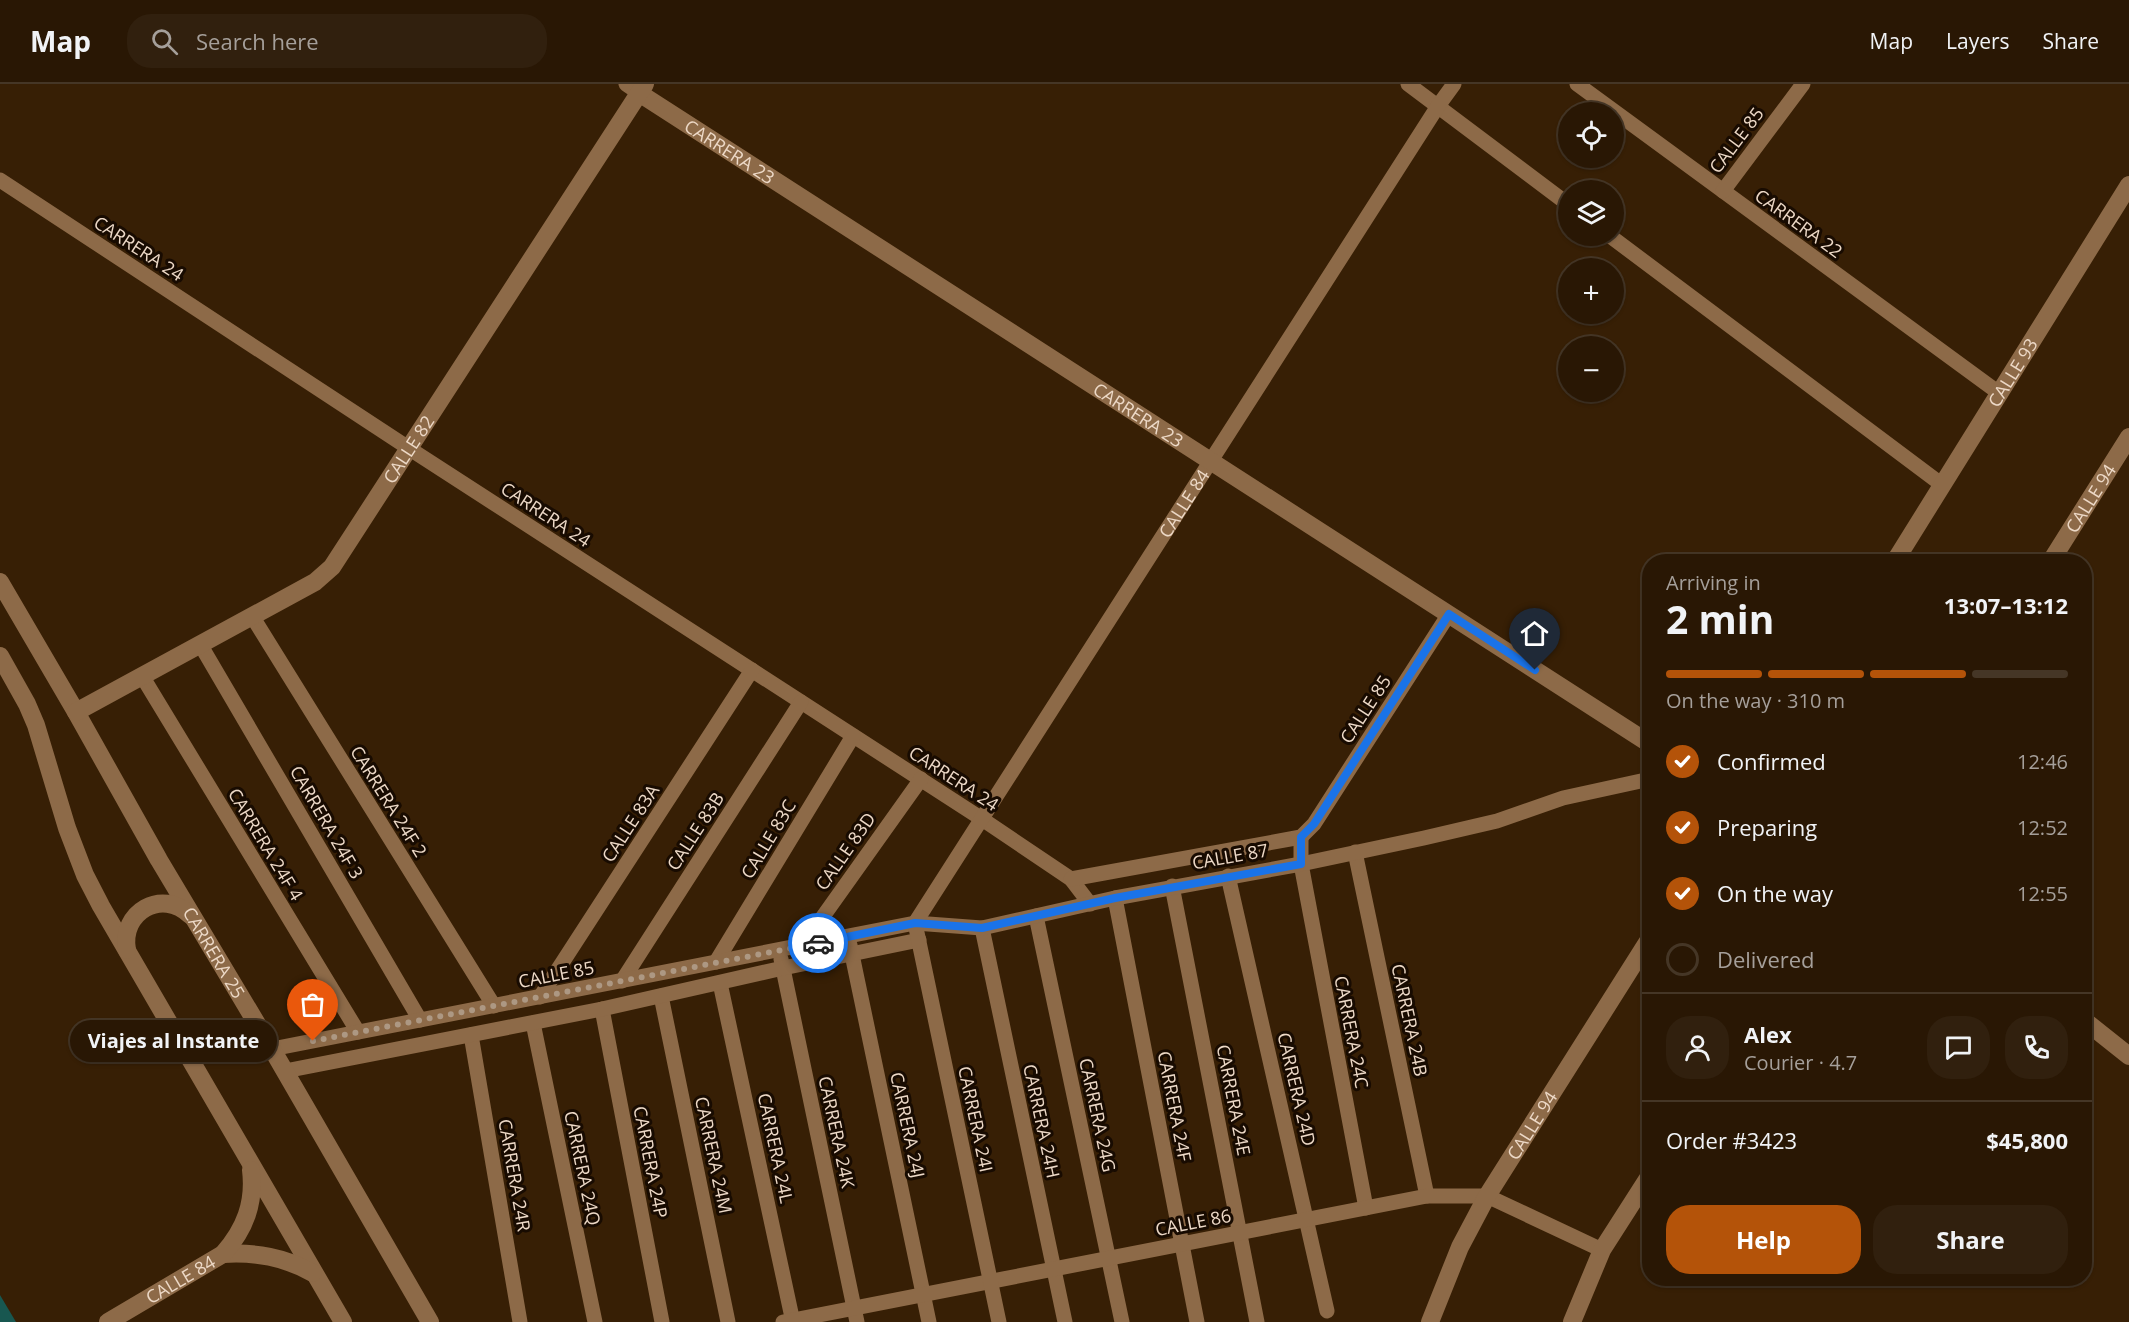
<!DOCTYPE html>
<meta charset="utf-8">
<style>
:root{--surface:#291704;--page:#31200e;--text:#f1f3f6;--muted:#a59f9a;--line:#453626;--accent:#b45309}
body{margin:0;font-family:"Open Sans",sans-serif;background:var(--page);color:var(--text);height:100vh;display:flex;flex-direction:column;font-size:22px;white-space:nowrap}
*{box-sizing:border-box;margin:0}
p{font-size:20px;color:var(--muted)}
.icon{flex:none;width:33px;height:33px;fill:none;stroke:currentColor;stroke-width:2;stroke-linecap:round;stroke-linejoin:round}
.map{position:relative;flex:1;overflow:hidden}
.details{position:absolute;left:1642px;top:470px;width:450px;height:732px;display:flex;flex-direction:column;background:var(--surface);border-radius:24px;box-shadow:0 2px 4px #0004,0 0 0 2px var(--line)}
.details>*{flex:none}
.fabs{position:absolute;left:1558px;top:18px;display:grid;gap:12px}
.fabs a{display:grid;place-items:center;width:66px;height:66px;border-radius:50%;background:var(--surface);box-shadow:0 2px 4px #0004,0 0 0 2px var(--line);font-size:30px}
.pin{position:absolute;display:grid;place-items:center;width:51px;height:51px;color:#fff;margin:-62px -26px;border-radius:50% 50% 50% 0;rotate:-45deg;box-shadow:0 0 6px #0007}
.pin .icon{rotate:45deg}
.courier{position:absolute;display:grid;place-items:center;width:60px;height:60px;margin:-30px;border:4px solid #1a73e8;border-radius:50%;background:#fff;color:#222;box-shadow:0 2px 8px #0007}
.bubble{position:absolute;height:42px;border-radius:21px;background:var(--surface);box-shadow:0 2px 4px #0004,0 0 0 2px var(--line);font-size:20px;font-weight:700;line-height:42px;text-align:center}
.headline em{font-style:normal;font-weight:700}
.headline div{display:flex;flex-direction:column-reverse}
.headline{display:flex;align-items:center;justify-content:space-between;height:102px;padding:0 24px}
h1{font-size:39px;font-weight:700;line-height:45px}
.bar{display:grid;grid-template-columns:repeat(4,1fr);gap:9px 6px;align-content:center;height:72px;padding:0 24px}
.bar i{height:8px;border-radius:4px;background:var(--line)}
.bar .on{background:var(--accent)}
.bar p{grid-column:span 4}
.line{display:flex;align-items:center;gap:15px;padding:0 24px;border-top:2px solid var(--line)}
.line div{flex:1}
.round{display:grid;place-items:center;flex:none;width:63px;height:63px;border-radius:24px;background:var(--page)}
ol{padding:0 24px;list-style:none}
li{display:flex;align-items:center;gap:18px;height:66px}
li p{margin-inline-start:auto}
li .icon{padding:6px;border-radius:50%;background:var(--accent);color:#fff;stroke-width:4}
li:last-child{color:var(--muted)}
li i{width:33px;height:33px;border:3px solid var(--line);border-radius:50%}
.button{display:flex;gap:12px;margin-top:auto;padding:12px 24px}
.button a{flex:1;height:69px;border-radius:24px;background:var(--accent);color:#fff;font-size:24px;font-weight:700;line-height:69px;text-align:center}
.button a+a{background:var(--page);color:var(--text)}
header{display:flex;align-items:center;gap:36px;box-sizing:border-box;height:84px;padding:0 30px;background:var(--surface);border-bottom:2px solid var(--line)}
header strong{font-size:28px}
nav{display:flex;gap:33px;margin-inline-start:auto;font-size:21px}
.search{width:420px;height:54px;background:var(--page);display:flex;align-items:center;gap:15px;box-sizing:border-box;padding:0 21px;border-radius:24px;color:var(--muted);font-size:22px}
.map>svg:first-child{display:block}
.water{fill:#185750}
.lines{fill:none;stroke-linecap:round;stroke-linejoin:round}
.street{stroke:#8d6a48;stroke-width:15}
.secondary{stroke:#8d6a48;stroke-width:18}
.done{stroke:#ad9883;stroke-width:6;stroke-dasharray:0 10.8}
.route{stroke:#1a73e8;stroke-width:8}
.labels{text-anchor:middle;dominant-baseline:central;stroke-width:6;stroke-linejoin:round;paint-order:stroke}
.street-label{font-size:18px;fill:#edd9c7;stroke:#180b01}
</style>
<header>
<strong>Map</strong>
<div class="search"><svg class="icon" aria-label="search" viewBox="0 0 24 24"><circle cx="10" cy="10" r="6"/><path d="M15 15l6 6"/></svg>Search here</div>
<nav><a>Map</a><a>Layers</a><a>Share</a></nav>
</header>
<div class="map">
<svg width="2129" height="1238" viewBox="0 0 2129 1238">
<rect width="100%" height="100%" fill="#371f05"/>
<!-- water -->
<path class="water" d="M0,1211l16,27h-16z"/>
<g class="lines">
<!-- street -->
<g class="street">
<path d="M626,0l13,9"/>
<path d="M1408,0l161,121"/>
<path d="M1577,0l422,309"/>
<path d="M0,96l410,269 572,370 89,60 19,25"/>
<path d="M1723,107l80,-107"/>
<path d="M1610,152l331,248"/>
<path d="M252,532l242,390"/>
<path d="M200,560l220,376"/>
<path d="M142,592l216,356"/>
<path d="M1301,753v27l65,344"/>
<path d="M1355,768l72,344"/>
<path d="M1228,792l99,435"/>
<path d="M1071,795l230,-42 13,-13 135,-210"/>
<path d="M1172,802l85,436"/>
<path d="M1115,814l82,424"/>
<path d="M1036,832l86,406"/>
<path d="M982,844l83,394"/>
<path d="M850,861l79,377"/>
<path d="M802,862l119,-167"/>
<path d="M781,875l76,363"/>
<path d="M716,878l137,-226"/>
<path d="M622,897l179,-279"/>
<path d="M720,899l73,339"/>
<path d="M661,912l67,326"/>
<path d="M540,913l212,-327"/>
<path d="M602,925l60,313"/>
<path d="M533,939l62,299"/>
<path d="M471,951l49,287"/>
<path d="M272,965l643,-126 67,5 133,-30 186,-34 123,-26 73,-17 66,-23 87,-19"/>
<path d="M285,987l317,-62 181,-41 136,-28"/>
<path d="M783,1238l644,-126h60l115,54"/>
<path id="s1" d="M999,1238l-84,-399 523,-817 16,-22"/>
</g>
<!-- secondary -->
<g class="secondary">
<path id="s2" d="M639,9l1011,651"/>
<path id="s3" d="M1895,477l234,-376"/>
<path id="s4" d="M2051,477l78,-124"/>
<path id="s5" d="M0,498l76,130 83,148 113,189 158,273"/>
<path d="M0,572l27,48 9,21 31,103 18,47 16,31 242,416"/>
<path id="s6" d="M76,628l239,-130 17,-15 313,-483"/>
<path d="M127,866c-7,-38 35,-62 63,-35"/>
<path d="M2085,937l44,35"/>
<path d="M223,1170c33,-2 61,3 90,19"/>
<path id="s7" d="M108,1238l115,-68c22,-25 32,-51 28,-84"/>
<path id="s8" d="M1430,1238l30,-75 27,-51 163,-258"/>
<path d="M1572,1238l30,-72 48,-75"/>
</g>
</g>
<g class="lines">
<!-- done -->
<path class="done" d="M313,957l505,-98"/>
<!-- route -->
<path class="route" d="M818,859l97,-20 67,5 133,-30 186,-34v-27l13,-13 135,-210 86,56"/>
</g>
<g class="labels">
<!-- street labels -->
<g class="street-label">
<text transform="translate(1736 56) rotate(-53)">CALLE 85</text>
<text stroke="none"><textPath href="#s2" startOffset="108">CARRERA 23</textPath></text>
<text transform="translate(1799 139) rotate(36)">CARRERA 22</text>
<text transform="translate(139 164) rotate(33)">CARRERA 24</text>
<text stroke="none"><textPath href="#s3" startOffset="222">CALLE 93</textPath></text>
<text stroke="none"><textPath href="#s2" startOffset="594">CARRERA 23</textPath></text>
<text stroke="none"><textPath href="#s6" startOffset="435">CALLE 82</textPath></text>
<text stroke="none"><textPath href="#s4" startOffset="74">CALLE 94</textPath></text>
<text stroke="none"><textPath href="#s1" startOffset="906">CALLE 84</textPath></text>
<text transform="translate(546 430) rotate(33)">CARRERA 24</text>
<text transform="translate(1365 625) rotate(-57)">CALLE 85</text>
<text transform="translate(954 694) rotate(33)">CARRERA 24</text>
<text transform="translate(389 717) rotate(58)">CARRERA 24F 2</text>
<text transform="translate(327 738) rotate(60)">CARRERA 24F 3</text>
<text transform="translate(630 739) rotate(-57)">CALLE 83A</text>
<text transform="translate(695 747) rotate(-57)">CALLE 83B</text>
<text transform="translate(768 755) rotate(-59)">CALLE 83C</text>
<text transform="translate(266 760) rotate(59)">CARRERA 24F 4</text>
<text transform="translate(845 767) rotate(-55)">CALLE 83D</text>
<text transform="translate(1230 772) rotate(-10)">CALLE 87</text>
<text stroke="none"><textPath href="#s5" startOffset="428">CARRERA 25</textPath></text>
<text transform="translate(556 890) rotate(-11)">CALLE 85</text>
<text transform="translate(1410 936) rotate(78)">CARRERA 24B</text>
<text transform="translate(1352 948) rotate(79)">CARRERA 24C</text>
<text transform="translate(1297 1005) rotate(77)">CARRERA 24D</text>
<text transform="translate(1234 1016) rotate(79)">CARRERA 24E</text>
<text transform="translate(1175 1022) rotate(79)">CARRERA 24F</text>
<text transform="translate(1098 1031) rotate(78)">CARRERA 24G</text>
<text transform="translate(976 1035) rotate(78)">CARRERA 24I</text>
<text transform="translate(1042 1037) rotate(78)">CARRERA 24H</text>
<text transform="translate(908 1041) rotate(78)">CARRERA 24J</text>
<text stroke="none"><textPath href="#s8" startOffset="222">CALLE 94</textPath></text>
<text transform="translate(837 1048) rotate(78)">CARRERA 24K</text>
<text transform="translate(776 1064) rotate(78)">CARRERA 24L</text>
<text transform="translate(714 1071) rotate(78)">CARRERA 24M</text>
<text transform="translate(651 1078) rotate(79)">CARRERA 24P</text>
<text transform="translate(583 1084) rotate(78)">CARRERA 24Q</text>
<text transform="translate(515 1091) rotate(80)">CARRERA 24R</text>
<text transform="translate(1193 1138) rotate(-11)">CALLE 86</text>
<text stroke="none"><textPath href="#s7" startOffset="84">CALLE 84</textPath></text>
</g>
</g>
</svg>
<div class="fabs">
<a><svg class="icon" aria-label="locate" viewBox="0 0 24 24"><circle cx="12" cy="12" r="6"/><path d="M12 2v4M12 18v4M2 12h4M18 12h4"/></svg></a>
<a><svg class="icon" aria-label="layers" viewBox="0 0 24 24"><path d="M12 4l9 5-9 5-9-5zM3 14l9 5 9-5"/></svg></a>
<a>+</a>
<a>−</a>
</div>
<div class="pin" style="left:313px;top:957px;background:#ea580c"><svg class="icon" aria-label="bag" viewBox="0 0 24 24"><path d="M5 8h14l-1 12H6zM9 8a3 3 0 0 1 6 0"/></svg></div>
<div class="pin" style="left:1535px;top:586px;background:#1f2937"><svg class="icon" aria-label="home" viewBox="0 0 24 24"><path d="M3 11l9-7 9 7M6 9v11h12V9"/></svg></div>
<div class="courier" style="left:818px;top:859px"><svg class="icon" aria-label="car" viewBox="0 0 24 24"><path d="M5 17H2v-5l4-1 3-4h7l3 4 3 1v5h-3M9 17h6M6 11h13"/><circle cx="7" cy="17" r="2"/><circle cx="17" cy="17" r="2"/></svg></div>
<div class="bubble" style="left:70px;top:936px;width:207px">Viajes al Instante</div>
<section class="details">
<div class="headline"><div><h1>2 min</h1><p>Arriving in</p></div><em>13:07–13:12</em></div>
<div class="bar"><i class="on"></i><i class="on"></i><i class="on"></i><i></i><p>On the way · 310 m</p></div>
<ol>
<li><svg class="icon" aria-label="check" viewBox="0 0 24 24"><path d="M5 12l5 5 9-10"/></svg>Confirmed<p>12:46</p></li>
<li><svg class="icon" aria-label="check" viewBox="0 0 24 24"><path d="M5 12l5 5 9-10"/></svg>Preparing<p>12:52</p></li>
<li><svg class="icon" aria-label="check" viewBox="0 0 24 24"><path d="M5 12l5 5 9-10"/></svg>On the way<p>12:55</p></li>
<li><i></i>Delivered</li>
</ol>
<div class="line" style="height:108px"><a class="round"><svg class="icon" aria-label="person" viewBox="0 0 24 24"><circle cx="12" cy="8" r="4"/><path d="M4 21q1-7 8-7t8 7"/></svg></a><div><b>Alex</b><p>Courier · 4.7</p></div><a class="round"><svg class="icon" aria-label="chat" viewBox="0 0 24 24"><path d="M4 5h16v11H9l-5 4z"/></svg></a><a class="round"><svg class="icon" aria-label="phone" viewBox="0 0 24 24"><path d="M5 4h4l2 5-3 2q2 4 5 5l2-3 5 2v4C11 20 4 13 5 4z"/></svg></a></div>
<div class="line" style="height:78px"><div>Order #3423</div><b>$45,800</b></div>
<div class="button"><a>Help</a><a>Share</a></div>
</section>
</div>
